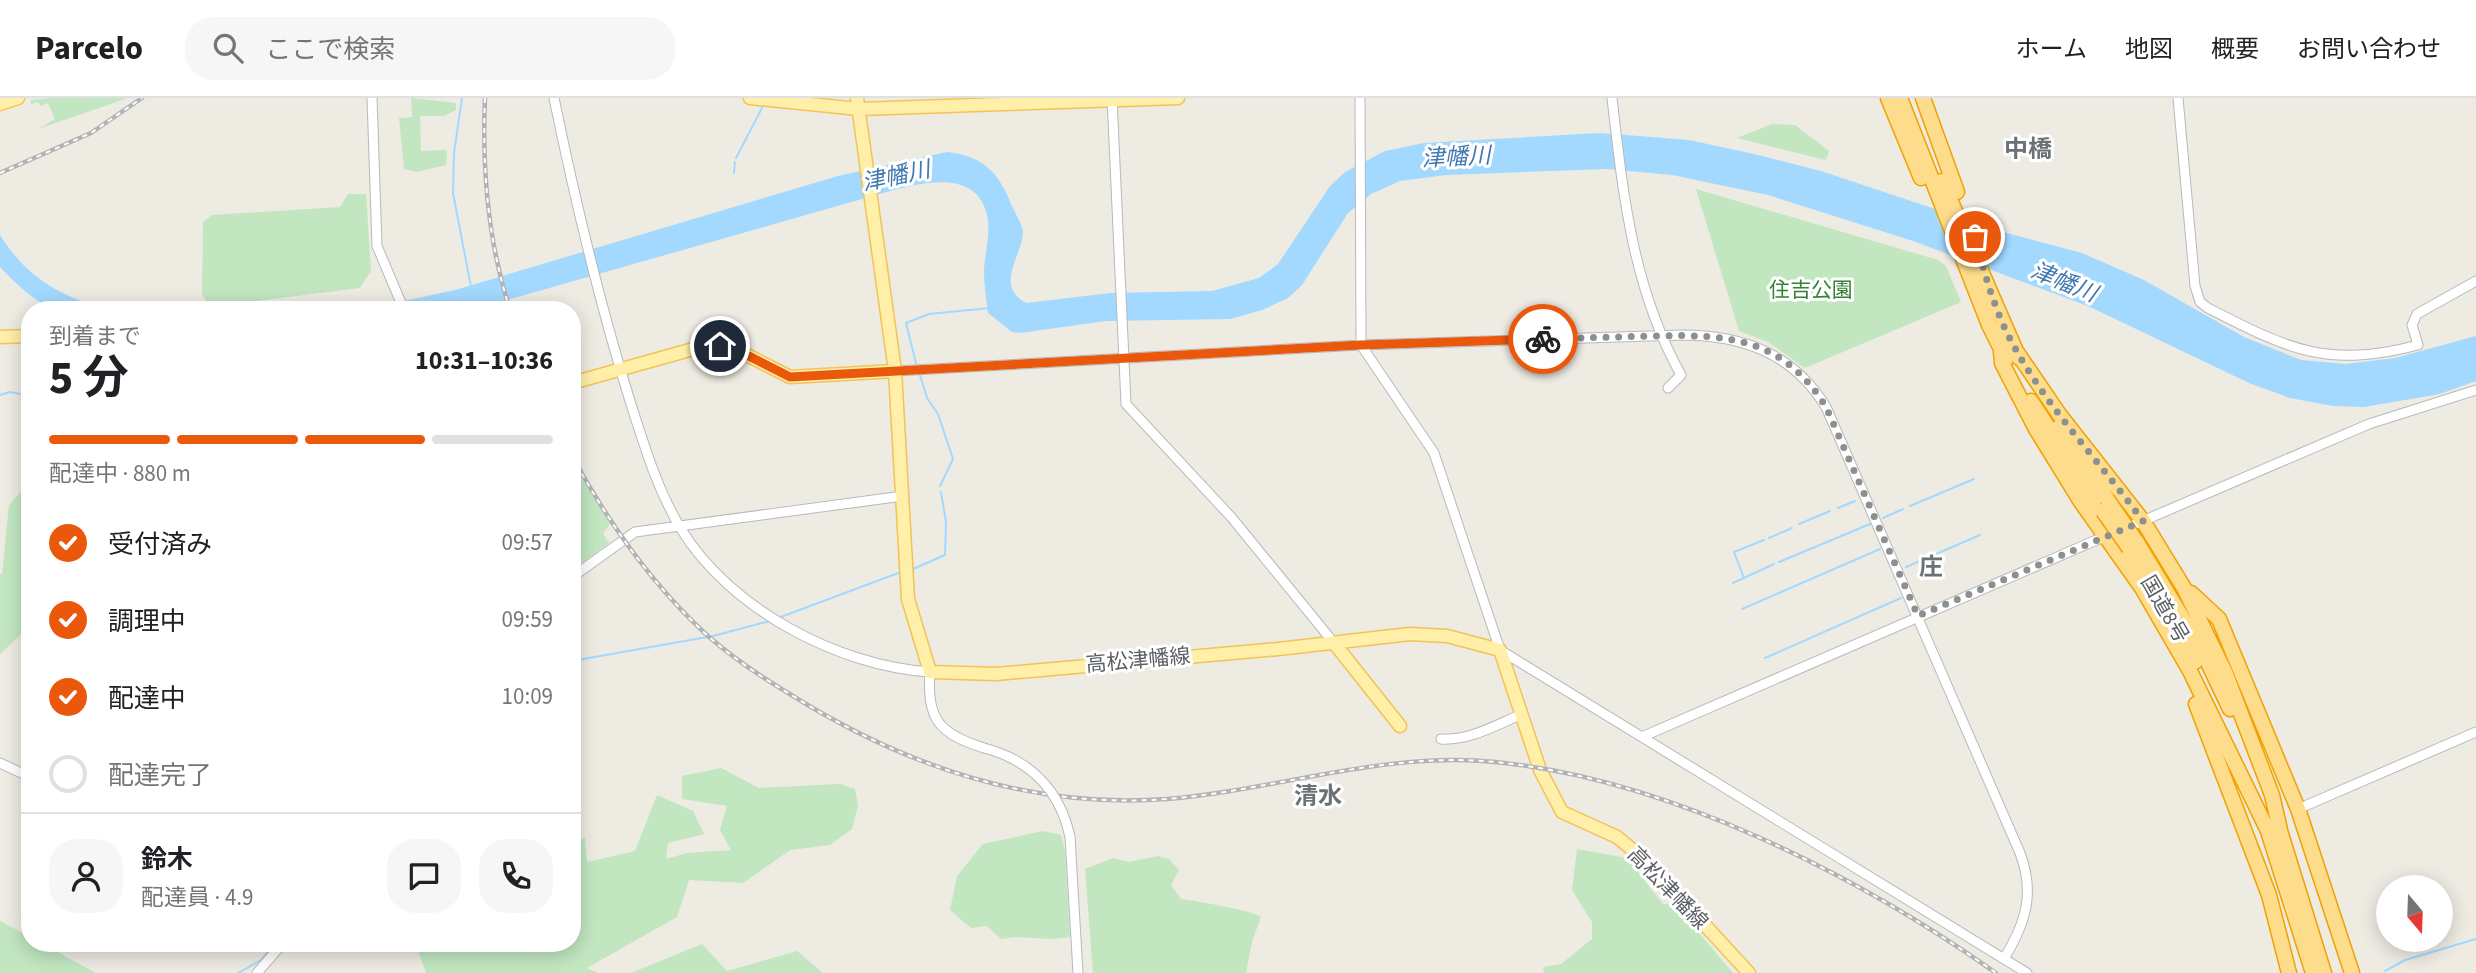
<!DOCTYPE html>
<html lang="ja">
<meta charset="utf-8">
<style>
:root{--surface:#fff;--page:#f6f6f6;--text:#202124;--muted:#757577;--line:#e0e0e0;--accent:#ea580c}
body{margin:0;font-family:"Source Sans 3","Noto Sans JP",sans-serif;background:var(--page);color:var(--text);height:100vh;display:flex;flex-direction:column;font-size:26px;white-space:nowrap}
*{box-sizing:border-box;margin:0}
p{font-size:23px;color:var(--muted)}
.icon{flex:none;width:38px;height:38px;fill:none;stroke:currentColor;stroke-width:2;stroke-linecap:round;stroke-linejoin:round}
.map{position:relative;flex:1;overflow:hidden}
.side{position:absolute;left:21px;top:203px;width:560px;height:651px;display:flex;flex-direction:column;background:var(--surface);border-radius:28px;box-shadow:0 4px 18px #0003}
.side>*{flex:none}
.needle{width:46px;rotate:161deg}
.buttons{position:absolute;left:2376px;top:777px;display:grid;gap:14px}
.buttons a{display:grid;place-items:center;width:77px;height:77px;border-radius:50%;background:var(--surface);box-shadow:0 4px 18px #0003;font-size:35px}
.pin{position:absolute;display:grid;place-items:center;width:60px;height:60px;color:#fff;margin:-30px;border:4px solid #fff;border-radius:50%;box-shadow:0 2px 7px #0007}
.courier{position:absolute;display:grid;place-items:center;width:70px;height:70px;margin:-35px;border:5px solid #ea580c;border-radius:50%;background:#fff;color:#222;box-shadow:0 2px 9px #0007}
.head em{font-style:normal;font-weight:700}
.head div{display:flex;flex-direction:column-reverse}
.head{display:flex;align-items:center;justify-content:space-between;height:119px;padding:0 28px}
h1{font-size:46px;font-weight:700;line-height:52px}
.bar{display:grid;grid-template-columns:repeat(4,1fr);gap:10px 7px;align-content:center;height:84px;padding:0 28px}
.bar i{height:9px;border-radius:5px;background:var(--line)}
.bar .current{background:var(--accent)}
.bar p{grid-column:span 4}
.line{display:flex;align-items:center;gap:18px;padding:0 28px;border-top:2px solid var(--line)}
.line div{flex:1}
.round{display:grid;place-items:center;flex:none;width:74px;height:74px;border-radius:28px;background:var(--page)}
ol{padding:0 28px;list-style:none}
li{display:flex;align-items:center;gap:21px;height:77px}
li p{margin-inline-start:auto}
li .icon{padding:7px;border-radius:50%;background:var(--accent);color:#fff;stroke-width:4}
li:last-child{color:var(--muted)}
li i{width:38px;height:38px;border:4px solid var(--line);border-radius:50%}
header{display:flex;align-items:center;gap:42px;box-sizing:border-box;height:98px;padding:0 35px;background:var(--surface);border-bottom:2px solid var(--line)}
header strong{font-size:33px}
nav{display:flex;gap:38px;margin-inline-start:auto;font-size:24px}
.search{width:490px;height:63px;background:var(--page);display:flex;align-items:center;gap:18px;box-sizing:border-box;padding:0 24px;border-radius:28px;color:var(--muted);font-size:26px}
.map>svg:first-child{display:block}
.green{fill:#c1e6c0}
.water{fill:#a3d9ff}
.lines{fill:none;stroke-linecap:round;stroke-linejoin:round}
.stream{stroke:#a3d9ff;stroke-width:2}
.minor-casing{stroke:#b6b9be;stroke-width:11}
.major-casing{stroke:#f1c359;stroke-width:15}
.highway-casing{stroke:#f1a101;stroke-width:17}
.minor{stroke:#fff;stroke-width:9}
.major{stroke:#ffefa8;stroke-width:12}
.highway{stroke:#fddd8c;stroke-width:14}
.rail-casing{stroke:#b2b3b4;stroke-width:4.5}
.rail{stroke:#fff;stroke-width:2;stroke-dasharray:5;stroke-linecap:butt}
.minor-bridge-casing{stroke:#b6b9be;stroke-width:11;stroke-linecap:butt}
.highway-bridge-casing{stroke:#f1a101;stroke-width:17;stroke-linecap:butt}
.minor-bridge{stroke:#fff;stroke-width:9}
.highway-bridge{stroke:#fddd8c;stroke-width:14}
.done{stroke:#8e9090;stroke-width:7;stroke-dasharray:0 12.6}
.route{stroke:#ea580c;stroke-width:9}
.labels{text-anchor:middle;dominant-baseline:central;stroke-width:6;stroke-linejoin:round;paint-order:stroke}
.park-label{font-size:21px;fill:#348236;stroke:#fff}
.street-label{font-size:21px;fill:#5b5f64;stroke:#fff}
.water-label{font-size:23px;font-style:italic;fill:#4079b1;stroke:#fff}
.quarter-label{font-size:24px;font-weight:bold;fill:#6c7176;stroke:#fff}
</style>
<header>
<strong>Parcelo</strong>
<div class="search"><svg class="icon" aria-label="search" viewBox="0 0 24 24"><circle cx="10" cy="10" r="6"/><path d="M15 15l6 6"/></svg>ここで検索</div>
<nav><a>ホーム</a><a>地図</a><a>概要</a><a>お問い合わせ</a></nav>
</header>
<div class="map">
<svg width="2476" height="875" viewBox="0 0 2476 875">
<rect width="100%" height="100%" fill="#eeebe3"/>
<!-- green -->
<path class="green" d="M50,0h78l-90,31 17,-10 -7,-16 -8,3 -2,-4 -7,2v-4z
M411,0l45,5v7l-12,6h-24l1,35 26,-1 -1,15 -29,7 -13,-3 -5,-51 13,-1z
M1772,26l23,1 34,26 -3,9 -89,-22z
M1696,91l242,71 8,6 15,36 -156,66 -37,-26 -29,-11z
M348,96h18l5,77 -11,17 -151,19 -7,-13 1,-72 9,-7 128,-8z
M572,366l38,59 -7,11 6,9 -37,27z
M30,384v144l-30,28v-80l2,1 7,-70z
M721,670l38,20 81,-4 15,5 3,17 -6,23 -22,16 -40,5 -47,33 -54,-3 -12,37 -90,51 11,5h-172l-11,-30h157v-102l13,-3 2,24 48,-11 22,-56 36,16 11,23 -36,9 -2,16 21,-6 44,-3 -11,-20 7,-24 -45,-7v-23z
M1043,733l18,4 4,16 5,86c-24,5 -46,-3 -69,2l-14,-13 -16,2 -21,-18 7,-34 26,-32z
M1577,751l50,9 36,46h11l59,69h-189l-1,-6 18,-3 31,-25v-17l-20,-32z
M1158,758l11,3 10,11 -8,15 10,14c15,2 71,11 80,18l-9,25 -6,31h-153l-8,-104 28,-11 16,4z
M0,823l30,16v6h11l55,30h-96z
M702,846l25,27 70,-20 26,22h-192z"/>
<!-- water -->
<path class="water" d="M1600,35l89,7 65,14 67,17 186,62 75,20 62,27 100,57 57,23 44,4 50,-6 81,-22v45l-36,13 -76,13 -31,-1 -43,-8 -41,-15 -161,-77 -175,-65 -145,-46 -96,-20 -65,-6 -161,6 -46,6 -29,13 -23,19 -46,72 -14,13 -26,12 -31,9 -125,2 -86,12 -8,-1 -24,-19c-2,-14 -4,-29 -4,-43 1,-18 7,-38 3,-55 -11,-49 -71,-31 -104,-22l-411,117h-110l93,-20 383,-114 109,-24c37,4 52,21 65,54 2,4 10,20 11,24 1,24 -30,55 3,73l84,-10 102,-2 47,-13 19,-14 52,-78 15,-14 40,-21 39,-8z
M0,137c28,44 60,61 109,75h-55c-21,-10 -38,-26 -54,-43z"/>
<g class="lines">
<!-- stream -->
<path class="stream" d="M462,0l-8,55 -1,40 18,94
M736,60l27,-52
M734,75l1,-11
M917,269l-11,-44 23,-9 61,-6
M919,274l8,26 11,16 15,45 -13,27
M0,297l10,-3 20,4
M1910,408l64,-27
M1838,410l17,-7
M1883,420l20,-9
M1799,426l31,-13
M1769,440l23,-10
M1779,464l91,-38
M1906,469l74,-32
M913,471l32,-14 1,-33 -5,-30
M1744,480l-10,-26 30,-12
M1733,485l41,-19
M1742,511l138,-60
M778,520l123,-46
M1765,560l136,-60
M572,563l141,-25 57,-15
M2385,873l20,-11 71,-21
M238,875l23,-13 15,-17"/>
<defs>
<path id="minor" d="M372,0l5,148 27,64
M554,0c21,102 45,204 76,303 14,44 27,88 51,128 49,80 157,137 249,143 -4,48 10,62 54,76
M1112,0l14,306 106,114 102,125
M1360,0l1,247 73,108 66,197 527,323
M1612,0c11,97 21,191 69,277l-13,13
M2178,0l17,188 5,16 8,6c80,41 119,61 210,37l-6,-20 5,-11 59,-33
M895,273l466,-26 320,-10c61,0 112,18 145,72l194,446c15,40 6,69 -15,104
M2124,431l245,-105 107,-34
M572,479l63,-45 268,-36
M1644,638l464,-201
M1441,641c28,2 55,-14 79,-24
M0,665l30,14
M2298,711l178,-77
M1070,739l8,136
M257,875l26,-30"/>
<path id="major" d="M750,0l109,11 319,-11
M857,0l38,273 13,228 22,73 66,2 282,-25 132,-15 37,2 53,14 40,120 22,42 55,25 29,24 103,112
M0,6l18,-6
M0,239l30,-1
M572,285l132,-37h16l19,5 51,26 105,-6
M1334,545l66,83"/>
<path id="highway" d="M1888,0l33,80
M1900,0l89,227 17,34
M1923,0l34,94
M1942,83l77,177
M2001,253l1,12 34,66 45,73 61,86 48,83 79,162
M2016,253l43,63 84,107 41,67 41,84 47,123 8,35
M2031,303l72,110
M2059,329l48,72
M2138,446l64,106 28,59
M2129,450l66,114
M2191,495l28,26 79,190 54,164
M2196,606l73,191 20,78
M2277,723l47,152
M2266,727l47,148"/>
</defs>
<!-- minor casing -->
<use href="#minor" class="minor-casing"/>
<!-- major casing -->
<use href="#major" class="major-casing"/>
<!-- highway casing -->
<use href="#highway" class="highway-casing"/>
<!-- minor -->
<use href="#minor" class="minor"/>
<!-- major -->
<use href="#major" class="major"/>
<!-- highway -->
<use href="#highway" class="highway"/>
<defs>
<path id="rail" d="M485,0c-3,71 3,144 25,212
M0,75l91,-40 51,-35
M572,358c36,66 80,129 136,180 26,23 55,42 85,60 114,71 239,113 374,103 110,-9 217,-48 328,-37 173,17 360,112 501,211"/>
</defs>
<!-- rail casing -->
<use href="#rail" class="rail-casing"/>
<!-- rail -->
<use href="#rail" class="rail"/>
<defs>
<path id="minor-bridge" d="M984,650c46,12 76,42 86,89"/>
<path id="highway-bridge" d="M2107,401l31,45
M2103,413l26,37"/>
</defs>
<!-- minor-bridge casing -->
<use href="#minor-bridge" class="minor-bridge-casing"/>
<!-- highway-bridge casing -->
<use href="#highway-bridge" class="highway-bridge-casing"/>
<!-- minor-bridge -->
<use href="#minor-bridge" class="minor-bridge"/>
<!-- highway-bridge -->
<use href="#highway-bridge" class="highway-bridge"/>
</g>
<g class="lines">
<!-- done -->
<path class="done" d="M1543,241c37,-1 73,-2 109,-3 74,-2 131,1 174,71l92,209 225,-95c-42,-58 -94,-111 -128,-173 -20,-35 -30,-73 -40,-111"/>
<!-- route -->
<path class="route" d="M720,248l19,5 51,26 571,-32 182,-6"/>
</g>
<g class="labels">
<!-- park labels -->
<g class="park-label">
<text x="1811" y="192">住吉公園</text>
</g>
<!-- street labels -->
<g class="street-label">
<text transform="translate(2165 511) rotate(60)">国道8号</text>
<text transform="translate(1138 562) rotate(-5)">高松津幡線</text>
<text transform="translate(1668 790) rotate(46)">高松津幡線</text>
</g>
<!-- water labels -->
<g class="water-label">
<text transform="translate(1456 59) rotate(-3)">津幡川</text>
<text transform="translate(896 78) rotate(-12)">津幡川</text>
<text transform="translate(2064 184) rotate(22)">津幡川</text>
</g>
<!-- quarter labels -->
<g class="quarter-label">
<text x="2028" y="51">中橋</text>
<text x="1931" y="469">庄</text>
<text x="1318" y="698">清水</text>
</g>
</g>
</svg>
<div class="buttons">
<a><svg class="needle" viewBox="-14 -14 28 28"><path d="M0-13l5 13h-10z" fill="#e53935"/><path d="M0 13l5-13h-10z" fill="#757577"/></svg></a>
</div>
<div class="pin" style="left:1975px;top:139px;background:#ea580c"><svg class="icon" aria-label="bag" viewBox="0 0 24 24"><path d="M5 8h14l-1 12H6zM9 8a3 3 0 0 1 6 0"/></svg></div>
<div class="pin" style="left:720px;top:248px;background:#1f2937"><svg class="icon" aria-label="home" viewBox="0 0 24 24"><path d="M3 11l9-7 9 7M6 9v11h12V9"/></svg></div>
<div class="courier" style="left:1543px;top:241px"><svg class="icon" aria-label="bike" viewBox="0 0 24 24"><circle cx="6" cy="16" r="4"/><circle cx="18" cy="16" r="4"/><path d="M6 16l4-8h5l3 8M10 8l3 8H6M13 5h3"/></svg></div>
<section class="side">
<div class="head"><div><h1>5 分</h1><p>到着まで</p></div><em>10:31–10:36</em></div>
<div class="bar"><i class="current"></i><i class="current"></i><i class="current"></i><i></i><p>配達中 · 880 m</p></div>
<ol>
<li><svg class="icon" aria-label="check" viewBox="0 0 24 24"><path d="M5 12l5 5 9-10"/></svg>受付済み<p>09:57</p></li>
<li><svg class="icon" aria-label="check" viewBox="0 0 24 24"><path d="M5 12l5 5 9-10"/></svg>調理中<p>09:59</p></li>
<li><svg class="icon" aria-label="check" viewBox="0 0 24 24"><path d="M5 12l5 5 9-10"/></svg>配達中<p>10:09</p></li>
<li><i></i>配達完了</li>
</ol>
<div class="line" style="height:126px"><a class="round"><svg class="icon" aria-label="person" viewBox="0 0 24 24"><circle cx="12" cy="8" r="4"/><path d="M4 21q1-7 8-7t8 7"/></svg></a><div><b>鈴木</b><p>配達員 · 4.9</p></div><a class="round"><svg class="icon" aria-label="chat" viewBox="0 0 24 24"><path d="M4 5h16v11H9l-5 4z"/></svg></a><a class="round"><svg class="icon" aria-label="phone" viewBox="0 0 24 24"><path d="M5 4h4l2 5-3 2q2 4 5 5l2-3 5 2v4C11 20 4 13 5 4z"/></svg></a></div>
</section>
</div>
